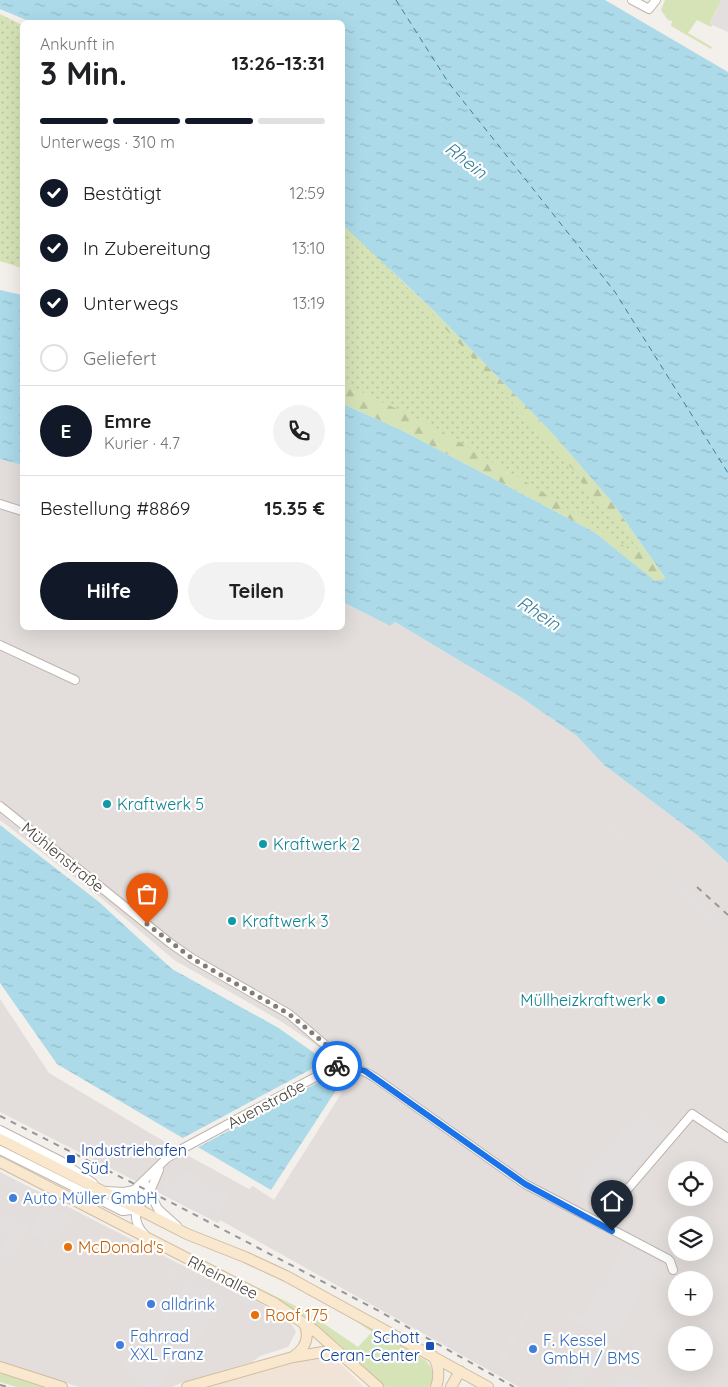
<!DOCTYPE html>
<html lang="de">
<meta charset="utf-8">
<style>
:root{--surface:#fff;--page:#f2f2f2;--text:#202124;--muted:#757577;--line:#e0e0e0;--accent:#111827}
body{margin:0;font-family:Quicksand,sans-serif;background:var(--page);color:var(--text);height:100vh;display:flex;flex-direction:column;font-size:19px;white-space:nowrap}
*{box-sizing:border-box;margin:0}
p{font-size:16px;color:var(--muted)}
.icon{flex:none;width:28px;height:28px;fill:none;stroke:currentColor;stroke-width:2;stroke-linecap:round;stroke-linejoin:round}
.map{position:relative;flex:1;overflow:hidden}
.side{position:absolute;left:20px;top:20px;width:325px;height:610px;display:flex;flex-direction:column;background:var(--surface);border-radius:8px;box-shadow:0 5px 20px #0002}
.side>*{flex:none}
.controls{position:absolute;left:668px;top:1161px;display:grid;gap:10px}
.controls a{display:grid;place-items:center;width:45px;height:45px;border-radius:50%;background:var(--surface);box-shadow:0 5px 20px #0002;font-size:25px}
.pin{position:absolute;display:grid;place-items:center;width:42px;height:42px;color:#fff;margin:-51px -21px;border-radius:50% 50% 50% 0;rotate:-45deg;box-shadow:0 0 5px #0007}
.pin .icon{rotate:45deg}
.courier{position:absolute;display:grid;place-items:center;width:50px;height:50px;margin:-25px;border:4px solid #1a73e8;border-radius:50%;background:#fff;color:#222;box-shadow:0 1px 6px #0007}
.headline em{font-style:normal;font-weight:800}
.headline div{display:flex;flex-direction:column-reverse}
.headline{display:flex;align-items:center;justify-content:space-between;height:85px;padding:0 20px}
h1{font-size:32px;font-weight:800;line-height:38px}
.bar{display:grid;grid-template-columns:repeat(4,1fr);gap:8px 5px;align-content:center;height:60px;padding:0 20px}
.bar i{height:6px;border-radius:4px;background:var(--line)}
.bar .on{background:var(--accent)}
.bar p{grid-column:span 4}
.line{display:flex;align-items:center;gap:12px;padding:0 20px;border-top:1px solid var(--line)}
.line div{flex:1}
.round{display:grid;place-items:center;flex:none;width:52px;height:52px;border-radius:26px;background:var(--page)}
ol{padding:0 20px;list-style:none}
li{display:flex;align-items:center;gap:15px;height:55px}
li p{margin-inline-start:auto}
li .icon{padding:5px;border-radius:50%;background:var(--accent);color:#fff;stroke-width:4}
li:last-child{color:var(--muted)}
li i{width:28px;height:28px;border:2px solid var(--line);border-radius:50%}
.primary-button{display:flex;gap:10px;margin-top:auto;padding:10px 20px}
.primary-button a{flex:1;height:58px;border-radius:30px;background:var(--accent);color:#fff;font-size:20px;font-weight:800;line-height:58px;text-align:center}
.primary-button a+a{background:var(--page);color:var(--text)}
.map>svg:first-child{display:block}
.commercial{fill:#f2e3d7}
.industrial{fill:#e3dedb;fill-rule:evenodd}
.green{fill:#d6e3b7}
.forest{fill:url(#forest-firs)}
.park{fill:url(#park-dots)}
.parking{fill:#e2dfde}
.water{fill:url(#water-ripples)}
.pier{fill:#f3efea}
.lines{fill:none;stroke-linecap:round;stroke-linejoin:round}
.ferry{stroke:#387f98;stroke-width:1;stroke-dasharray:6 5;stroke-linecap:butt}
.street-casing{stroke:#beb5ad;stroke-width:10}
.secondary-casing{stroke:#d1bca0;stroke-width:12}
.street{stroke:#fff;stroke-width:8}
.secondary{stroke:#f9e8cd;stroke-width:10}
.rail{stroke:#979797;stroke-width:2;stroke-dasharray:6 6;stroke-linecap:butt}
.done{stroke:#837d76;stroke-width:5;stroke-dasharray:0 9}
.route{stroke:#1a73e8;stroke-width:6}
.culture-dot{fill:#0f9aa8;stroke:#fff;stroke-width:2}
.transit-dot{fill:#1a4fb4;stroke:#fff;stroke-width:2}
.shop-dot{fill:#3f7fe0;stroke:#fff;stroke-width:2}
.food-dot{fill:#e8710a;stroke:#fff;stroke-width:2}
.labels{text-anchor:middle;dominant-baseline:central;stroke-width:4.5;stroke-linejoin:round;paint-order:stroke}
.culture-label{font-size:16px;fill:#0d838f;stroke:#fff;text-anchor:start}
.street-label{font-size:16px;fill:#463f38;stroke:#fff}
.transit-label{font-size:16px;fill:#164399;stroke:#fff;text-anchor:start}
.shop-label{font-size:16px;fill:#366cbe;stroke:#fff;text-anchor:start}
.food-label{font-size:16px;fill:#c56008;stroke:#fff;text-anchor:start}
.water-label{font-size:18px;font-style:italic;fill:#387f98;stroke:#fff}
</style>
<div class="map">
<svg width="728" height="1387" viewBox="0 0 728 1387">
<defs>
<pattern id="forest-firs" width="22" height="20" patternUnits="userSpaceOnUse" patternTransform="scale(1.25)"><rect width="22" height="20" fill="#d6e3b7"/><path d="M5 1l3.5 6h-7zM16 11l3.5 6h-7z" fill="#b9c49e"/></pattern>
<pattern id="park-dots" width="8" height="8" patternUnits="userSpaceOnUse" patternTransform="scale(1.25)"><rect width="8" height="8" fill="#d6e3b7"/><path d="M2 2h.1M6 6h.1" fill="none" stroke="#b9c49e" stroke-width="1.8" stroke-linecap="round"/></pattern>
<pattern id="water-ripples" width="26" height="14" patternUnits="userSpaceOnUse" patternTransform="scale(1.25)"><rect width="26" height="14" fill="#acdae9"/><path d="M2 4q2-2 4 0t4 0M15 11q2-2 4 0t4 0" fill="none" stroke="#95bcc9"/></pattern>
</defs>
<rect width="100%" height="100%" fill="#f3efea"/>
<!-- commercial -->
<path class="commercial" d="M313,1358l19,1 10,6 22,22h-158z"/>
<!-- industrial -->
<path class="industrial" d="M0,459l22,6v163h320l1,-26 47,24 5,-4 124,74 58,40 27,29 93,70 31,28v524h-209l-299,-167 -2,3 -218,-111v-113l49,74 138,82 62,34 4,-3 21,14 79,-125 -1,-6 -73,-49 -105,-60 -74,-63 -100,-77zM676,1170h28v28h-28zM676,1225h28v27h-28zM676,1280h28v28h-28zM676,1335h28v27h-28z
M0,1172l289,148 7,12 -8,15 -28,9 -8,6 -71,21 -9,4h-93l-79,-25z"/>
<!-- green -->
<path class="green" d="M665,0h56l-11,23 2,2 -1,2 -14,-7 -9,13 24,14 -1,2 -40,-23 1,-5 -4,-1 -7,-10z
M175,1249l20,8 109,53 54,37 14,-15 -28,-19 81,47c8,8 12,16 4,27h-44c-27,-25 -53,-52 -84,-73 -38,-26 -84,-44 -126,-65z
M0,1373l43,14h-26l-17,-5z"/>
<!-- forest -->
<path class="forest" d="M342,225l91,85 120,124 59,68 54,77 -11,3 -61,-50 -193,-102 -58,-26z"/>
<!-- park -->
<path class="park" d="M0,14l22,11v243l-22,-7z
M342,221c82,81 158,168 235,253l6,11 32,35 25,31 -4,3 -95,-63 -105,-63 -93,-45z"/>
<!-- parking -->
<path class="parking" d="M721,0h7v32l-18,-8z
M605,817l123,111v10l-127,-115z
M640,1109l27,23 -63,72 -5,-3 -3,4 -19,-16 3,-4 -4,-4z
M181,1169l48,26 -11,20 -4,-3 -3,5 -50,-26 7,-15 7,4z
M0,1174l44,22 -4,8 -38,-20 -2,4z
M44,1203l30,15 -20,25 -3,-2 -4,8 -6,-3 3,-5 -14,-8 10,-18 -2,-2z
M9,1213l22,11 -20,39 -11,-6v-6l7,-14 -7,-4v-19l6,3z
M625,1244l34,18 -46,81 -69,-40 4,-6 34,20z
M168,1267l61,33 -71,87h-14l-24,-18 63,-81 -18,-13z
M240,1294l20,9 27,16 -2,3 -48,-22z
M532,1300l5,3 -34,60 -5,-3z
M590,1342l14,8 -22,37h-18z
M620,1371l29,16h-38z"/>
<!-- water -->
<path class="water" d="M0,0h605l123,72v791l-31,-28 -93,-70 -27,-29 -58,-40 -124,-74 -5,4 -47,-24v-198l58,26 193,102 61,49 11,-2 -54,-77 -59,-68 -120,-124 -90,-85 -1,-203h-311l-31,-13z
M0,290l22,5v170l-22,-6z
M0,825l99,77 73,67 105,58 69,48 -75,115 -214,-126 -57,-81z"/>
<!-- pier -->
<path class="pier" d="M323,1056l25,17h-8l-12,4 -133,72 -13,-8 -1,-2 136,-73 5,-5z"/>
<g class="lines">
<!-- ferry -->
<path class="ferry" d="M396,0l52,82 167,210 113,181"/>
<defs>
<path id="street" d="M632,0l17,9 7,-9
M0,504l22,7
M0,645l75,35
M0,806l170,137 23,16 96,55 42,36 6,18
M0,1130l61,31 32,22
M0,1150l122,61c23,2 30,-25 37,-41
M106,1191l18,1 10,-2 33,-32 13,-8 141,-76c19,-9 35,-9 53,3l151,107 143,75 2,2 3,9
M149,1191l9,18 19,17
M600,1224l8,-12 84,-98 36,24
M145,1235c-16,-15 -8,-34 0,-51"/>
<path id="secondary" d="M0,1139l187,95 58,23 41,19 202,111
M0,1162l274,141 41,28 63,56
M294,1356c12,-8 16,-20 10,-33
M433,1356c6,10 7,20 3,31
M0,1367l62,20
M187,1387l106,-30 30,-5 21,5
M451,1387l9,-16"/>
</defs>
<!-- street casing -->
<use href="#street" class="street-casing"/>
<!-- secondary casing -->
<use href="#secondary" class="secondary-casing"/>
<!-- street -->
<use href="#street" class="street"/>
<!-- secondary -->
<use href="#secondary" class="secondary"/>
<!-- rail -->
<path class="rail" d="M697,887l31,28
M0,1116l178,90 201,105 135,76
M0,1385l8,2"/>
</g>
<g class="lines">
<!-- done -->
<path class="done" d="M147,924l46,35 96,55 40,33 5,8 3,11"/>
<!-- route -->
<path class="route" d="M337,1066v2l15,-1 13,4 160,113 87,47"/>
</g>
<!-- markers -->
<g class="culture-dot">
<circle cx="107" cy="804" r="5"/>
<circle cx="263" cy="844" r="5"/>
<circle cx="232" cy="921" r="5"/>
<circle cx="661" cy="1000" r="5"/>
</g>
<g class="transit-dot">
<rect x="66" y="1154" width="10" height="10" rx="2.5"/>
<rect x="425" y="1341" width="10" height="10" rx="2.5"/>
</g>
<g class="shop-dot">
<circle cx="13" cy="1198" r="5"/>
<circle cx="151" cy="1304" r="5"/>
<circle cx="120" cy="1345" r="5"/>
<circle cx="533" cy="1349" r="5"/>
</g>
<g class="food-dot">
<circle cx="68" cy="1247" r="5"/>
<circle cx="255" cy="1315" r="5"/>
</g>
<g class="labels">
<!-- culture labels -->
<g class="culture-label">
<text x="117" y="804">Kraftwerk 5</text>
<text x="273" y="844">Kraftwerk 2</text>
<text x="242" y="921">Kraftwerk 3</text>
<text x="651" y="1000" text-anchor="end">Müllheizkraftwerk</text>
</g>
<!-- street labels -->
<g class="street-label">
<text transform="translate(63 857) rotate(39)">Mühlenstraße</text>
<text transform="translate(266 1104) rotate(-28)">Auenstraße</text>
<text transform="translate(223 1277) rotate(27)">Rheinallee</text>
</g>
<!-- transit labels -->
<g class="transit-label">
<text x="81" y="1150">Industriehafen<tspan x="81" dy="18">Süd</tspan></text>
<text x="420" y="1337" text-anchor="end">Schott<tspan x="420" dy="18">Ceran-Center</tspan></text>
</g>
<!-- shop labels -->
<g class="shop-label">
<text x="23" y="1198">Auto Müller GmbH</text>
<text x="161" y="1304">alldrink</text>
<text x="130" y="1336">Fahrrad<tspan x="130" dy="18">XXL Franz</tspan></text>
<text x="543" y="1340">F. Kessel<tspan x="543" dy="18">GmbH / BMS</tspan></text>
</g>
<!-- food labels -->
<g class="food-label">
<text x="78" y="1247">McDonald's</text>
<text x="265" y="1315">Roof 175</text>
</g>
<!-- water labels -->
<g class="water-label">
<text transform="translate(466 160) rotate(38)">Rhein</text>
<text transform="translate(539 613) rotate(33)">Rhein</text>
</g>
</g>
</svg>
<div class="controls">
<a><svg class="icon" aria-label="locate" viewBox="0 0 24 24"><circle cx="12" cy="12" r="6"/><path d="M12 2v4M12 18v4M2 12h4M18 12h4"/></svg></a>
<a><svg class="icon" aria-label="layers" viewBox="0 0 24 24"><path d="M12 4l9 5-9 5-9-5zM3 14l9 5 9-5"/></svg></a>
<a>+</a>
<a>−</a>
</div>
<div class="pin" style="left:147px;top:924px;background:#ea580c"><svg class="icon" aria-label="bag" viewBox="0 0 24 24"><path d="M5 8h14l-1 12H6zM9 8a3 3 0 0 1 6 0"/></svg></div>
<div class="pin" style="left:612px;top:1231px;background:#1f2937"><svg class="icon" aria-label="home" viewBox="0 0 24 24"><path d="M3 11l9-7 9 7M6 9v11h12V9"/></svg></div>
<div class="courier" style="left:337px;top:1066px"><svg class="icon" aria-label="bike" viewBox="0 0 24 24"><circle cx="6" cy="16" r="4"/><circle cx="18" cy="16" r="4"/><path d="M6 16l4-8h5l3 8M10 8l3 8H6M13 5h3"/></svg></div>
<section class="side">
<div class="headline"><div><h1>3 Min.</h1><p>Ankunft in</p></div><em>13:26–13:31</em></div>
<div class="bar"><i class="on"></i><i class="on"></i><i class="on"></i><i></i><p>Unterwegs · 310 m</p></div>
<ol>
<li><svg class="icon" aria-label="check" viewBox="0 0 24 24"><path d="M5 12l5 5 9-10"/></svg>Bestätigt<p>12:59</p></li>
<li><svg class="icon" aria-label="check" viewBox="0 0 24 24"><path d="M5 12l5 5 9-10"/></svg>In Zubereitung<p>13:10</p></li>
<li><svg class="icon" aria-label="check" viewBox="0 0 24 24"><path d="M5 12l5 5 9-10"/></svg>Unterwegs<p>13:19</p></li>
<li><i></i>Geliefert</li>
</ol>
<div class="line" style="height:90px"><b class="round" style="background:var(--accent);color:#fff">E</b><div><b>Emre</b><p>Kurier · 4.7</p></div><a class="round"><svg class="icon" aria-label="phone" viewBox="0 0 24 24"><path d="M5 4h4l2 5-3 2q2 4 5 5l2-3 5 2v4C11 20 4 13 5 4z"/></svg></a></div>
<div class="line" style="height:65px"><div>Bestellung #8869</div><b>15.35 €</b></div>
<div class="primary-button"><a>Hilfe</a><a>Teilen</a></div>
</section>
</div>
